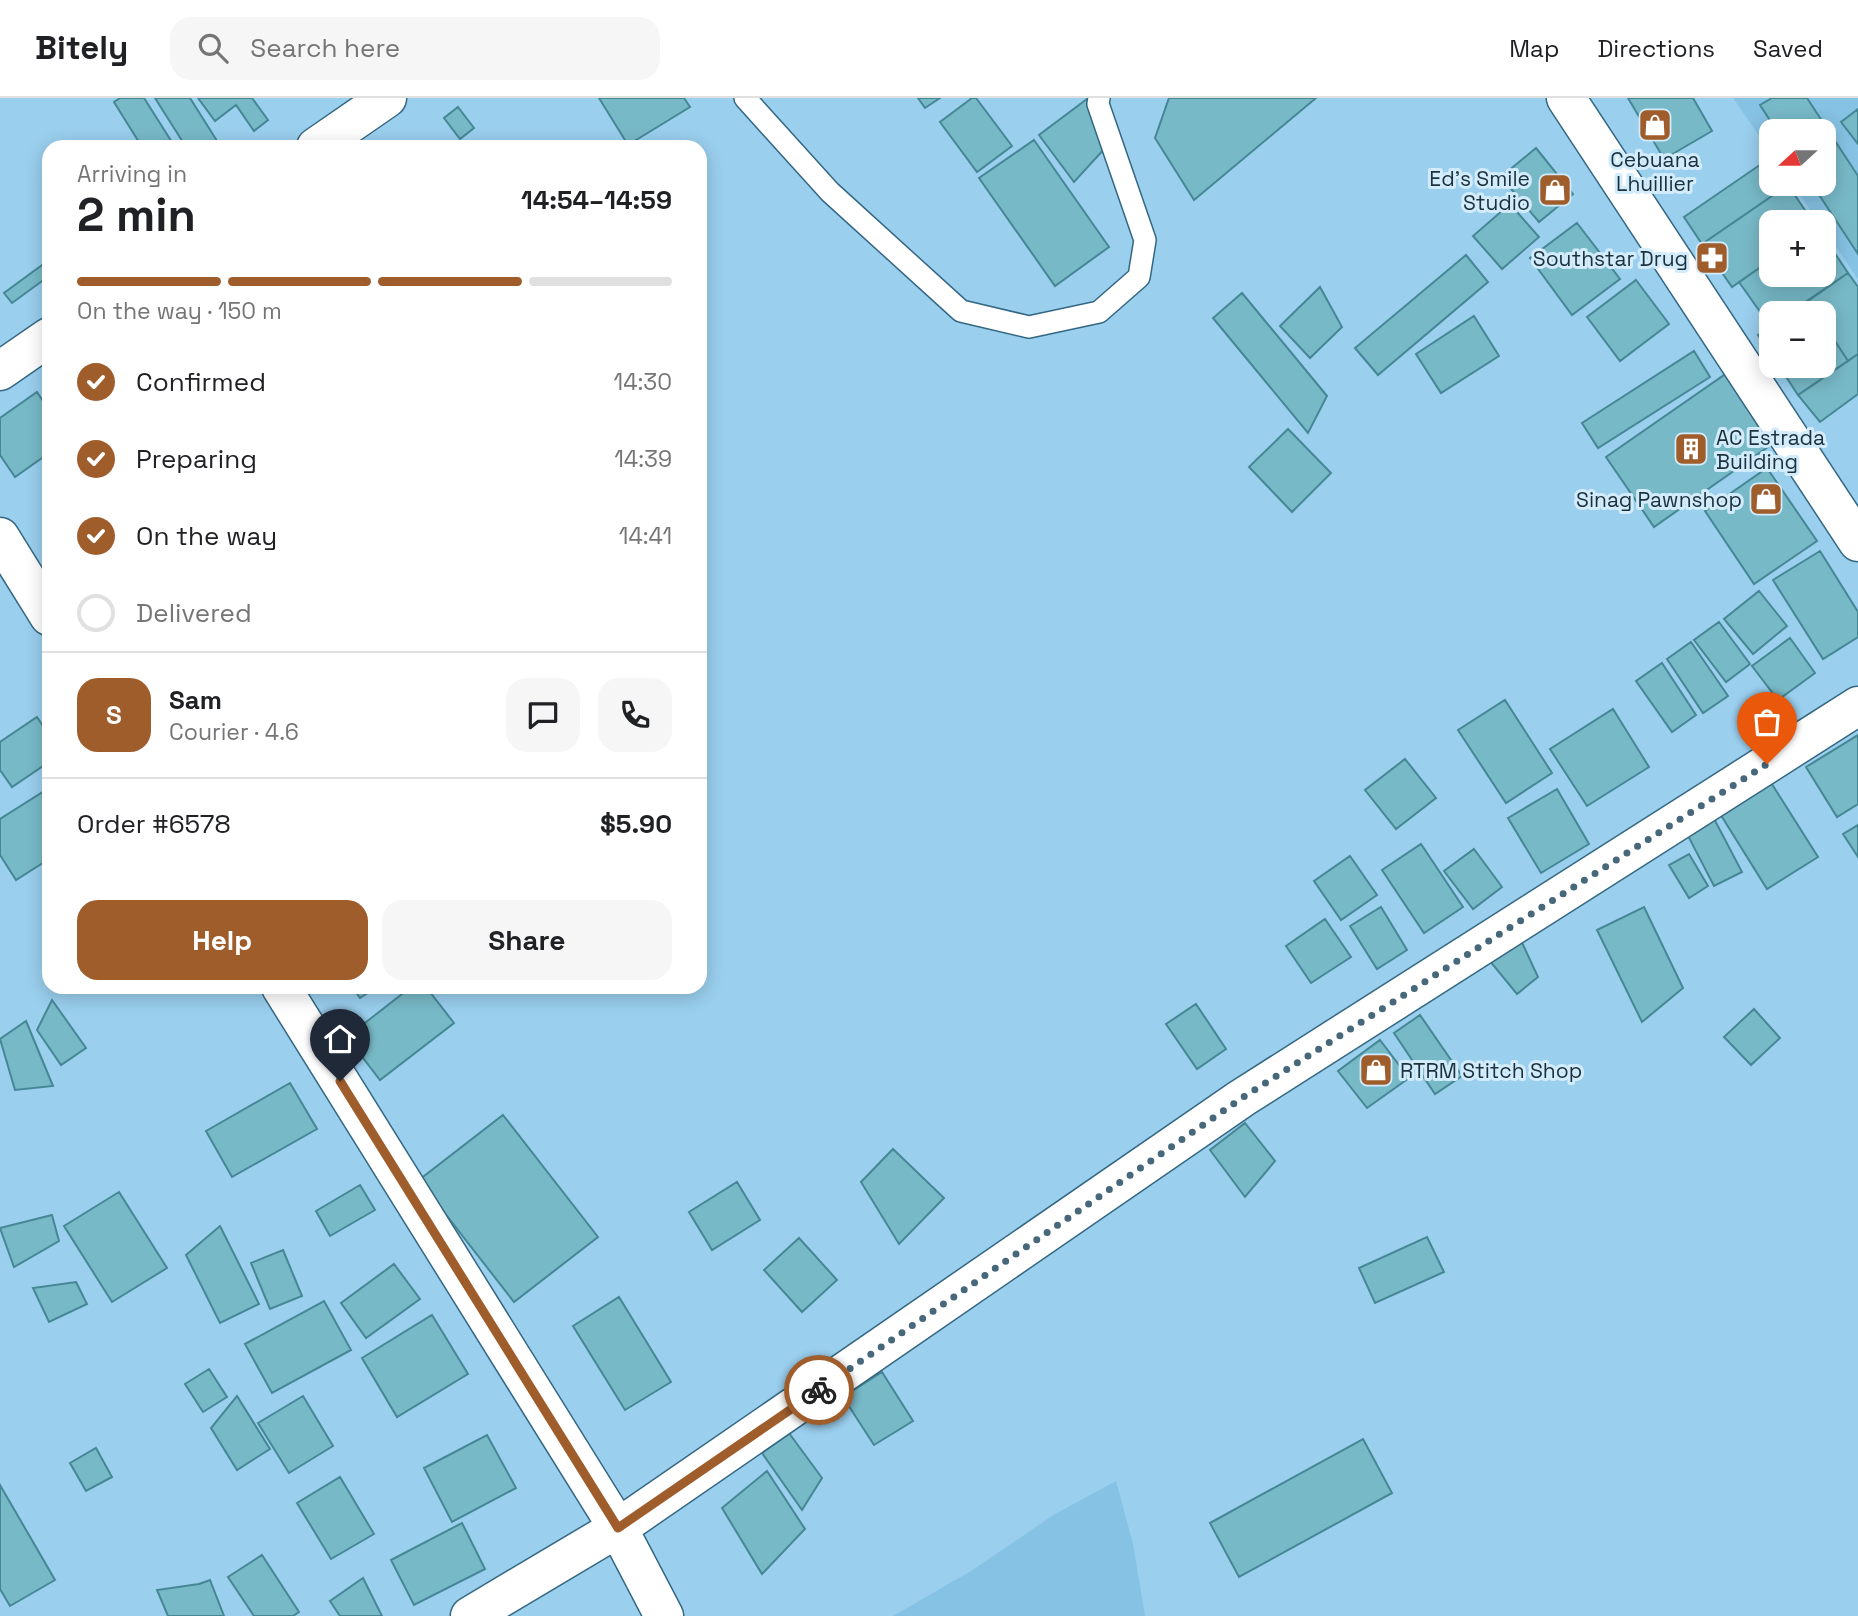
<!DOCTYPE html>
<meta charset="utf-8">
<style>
:root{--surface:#fff;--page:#f6f6f6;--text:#202124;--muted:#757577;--line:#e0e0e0;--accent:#a05d2c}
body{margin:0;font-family:"Space Grotesk",sans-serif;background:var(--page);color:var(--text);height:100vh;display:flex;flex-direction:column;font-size:26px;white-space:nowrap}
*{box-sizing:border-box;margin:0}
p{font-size:23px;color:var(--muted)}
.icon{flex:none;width:38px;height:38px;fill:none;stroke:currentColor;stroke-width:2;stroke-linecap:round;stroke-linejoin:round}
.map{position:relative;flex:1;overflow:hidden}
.panel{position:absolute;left:42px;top:42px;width:665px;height:854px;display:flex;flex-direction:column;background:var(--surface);border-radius:21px;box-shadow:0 4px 18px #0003}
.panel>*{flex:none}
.needle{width:46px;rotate:249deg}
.controls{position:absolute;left:1759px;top:21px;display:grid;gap:14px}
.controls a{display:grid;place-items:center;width:77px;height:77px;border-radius:14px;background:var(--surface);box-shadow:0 4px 18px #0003;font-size:35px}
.pin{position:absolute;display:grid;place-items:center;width:60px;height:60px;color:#fff;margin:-72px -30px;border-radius:50% 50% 50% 0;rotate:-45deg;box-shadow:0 0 7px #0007}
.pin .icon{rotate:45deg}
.courier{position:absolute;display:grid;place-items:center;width:70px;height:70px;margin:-35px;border:5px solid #a05d2c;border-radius:50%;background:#fff;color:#222;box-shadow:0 2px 9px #0007}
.overview em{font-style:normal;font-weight:700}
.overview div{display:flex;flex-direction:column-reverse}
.overview{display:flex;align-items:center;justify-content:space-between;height:119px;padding:0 35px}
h1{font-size:46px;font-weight:700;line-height:52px}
.bar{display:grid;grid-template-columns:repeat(4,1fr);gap:10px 7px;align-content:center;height:84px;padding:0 35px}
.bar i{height:9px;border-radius:5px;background:var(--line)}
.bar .selected{background:var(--accent)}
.bar p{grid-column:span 4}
.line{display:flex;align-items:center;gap:18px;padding:0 35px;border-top:2px solid var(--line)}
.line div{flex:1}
.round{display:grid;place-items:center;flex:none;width:74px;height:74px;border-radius:21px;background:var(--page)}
ol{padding:0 35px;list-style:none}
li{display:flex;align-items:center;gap:21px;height:77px}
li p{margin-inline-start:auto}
li .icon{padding:7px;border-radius:50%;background:var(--accent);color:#fff;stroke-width:4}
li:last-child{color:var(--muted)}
li i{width:38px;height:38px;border:4px solid var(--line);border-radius:50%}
.action{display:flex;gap:14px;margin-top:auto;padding:14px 35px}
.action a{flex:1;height:80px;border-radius:21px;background:var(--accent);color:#fff;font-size:28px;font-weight:700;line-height:80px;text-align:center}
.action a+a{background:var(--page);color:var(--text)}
header{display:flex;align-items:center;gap:42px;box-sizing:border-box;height:98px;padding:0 35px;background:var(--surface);border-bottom:2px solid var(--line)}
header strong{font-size:33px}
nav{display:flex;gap:38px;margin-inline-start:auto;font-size:24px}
.search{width:490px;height:63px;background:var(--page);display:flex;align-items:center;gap:18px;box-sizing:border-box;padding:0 24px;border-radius:21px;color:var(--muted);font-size:26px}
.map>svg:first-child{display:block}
.built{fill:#86c2e4}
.building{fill:#78b9c8;stroke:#468795;stroke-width:2}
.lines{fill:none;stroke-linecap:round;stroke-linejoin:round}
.service-casing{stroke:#346782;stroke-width:24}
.minor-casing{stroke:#346782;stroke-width:41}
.tertiary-casing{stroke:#346782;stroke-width:41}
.trunk-casing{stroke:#346782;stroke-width:41}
.service{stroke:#fff;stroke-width:21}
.minor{stroke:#fff;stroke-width:38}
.tertiary{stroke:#fff;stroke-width:38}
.trunk{stroke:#fff;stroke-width:38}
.done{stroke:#47687b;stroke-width:7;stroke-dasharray:0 12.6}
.route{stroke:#a05d2c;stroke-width:9}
.labels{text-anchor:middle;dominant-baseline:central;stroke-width:6;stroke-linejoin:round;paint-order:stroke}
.poi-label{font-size:21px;fill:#1b313d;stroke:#d2ecfc;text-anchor:end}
</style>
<header>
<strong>Bitely</strong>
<div class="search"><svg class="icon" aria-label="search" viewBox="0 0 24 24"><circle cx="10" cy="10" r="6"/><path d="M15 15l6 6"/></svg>Search here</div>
<nav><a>Map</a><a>Directions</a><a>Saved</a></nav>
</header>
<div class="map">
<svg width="1858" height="1518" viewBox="0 0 1858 1518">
<rect width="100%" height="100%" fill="#9acfee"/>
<!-- built -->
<path class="built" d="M1733,0h125v181l-34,-50v-7h-5l-27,-38h32v-53h-53v22z
M1116,1383l17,63 12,72h-252l78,-45 84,-57z"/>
<!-- building -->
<path class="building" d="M120,0h24l31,49h-33l-28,-45z
M155,0h35l29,46 -6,3h-27z
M198,0h54l16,22 -14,11 -18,-26 -21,16z
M599,0h85l6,9 -62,38z
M918,0h22l-15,10z
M972,0h4l36,48 -35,26 -37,-50z
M1169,0h147l-122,102 -39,-62z
M1628,0h65l19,33 -48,28z
M1772,0h35l51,78v78l-46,-70h12v-53h-47l-17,-26z
M1087,1l20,47 -33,36 -35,-47z
M458,9l16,21 -14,11 -16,-21z
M1858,11v35l-17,-22z
M1034,42l75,107 -54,39 -76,-108z
M1536,50l37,46 -34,28 -38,-45z
M1770,60l1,26 17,1 -86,59 -18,-27z
M1788,87l25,37h-42v38l-39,27 -30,-43z
M1510,106l29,33 -37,32 -29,-33z
M1577,125l43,56 -48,36 -42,-57z
M1824,139l24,36 -59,40h-18l-1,13 -31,-44 32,-22v15h53z
M1466,157l22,27 -110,93 -23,-27z
M49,162v16l-37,27 -8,-10z
M1848,175l10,14v67l-10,7 -24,-37v-11h-8l-8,-12z
M1636,182l33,44 -49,37 -33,-44z
M1320,189l22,40 -32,31 -30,-32z
M1242,195l85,103 -19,37 -95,-115z
M1808,203l8,12h-27z
M1474,218l25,40 -58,37 -25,-39z
M1824,226l24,37 -50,34 -19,-29h45z
M1770,228h1v28l-13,-19z
M1694,253l16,26 -112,71 -16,-25z
M1858,256v40l-38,28 -22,-27z
M1727,275l48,69 -121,85 -48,-70z
M37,294l12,18v43l-34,24 -15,-22v-37z
M1288,331l43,44 -39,39 -43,-45z
M1767,370l50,73 -63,43 -49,-73z
M1820,453l38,61v25l-35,22 -50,-79z
M1759,493l28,35 -34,28 -29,-35z
M1719,524l31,42 -24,18 -32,-42z
M1790,540l25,35 -37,27 -26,-34z
M1691,544l37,54 -25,17 -36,-54z
M1662,565l34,52 -24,17 -36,-51z
M1505,602l47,73 -46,30 -48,-73z
M1613,611l36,58 -62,39 -37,-57z
M37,619l12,18v27l-37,25 -12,-17v-28z
M1858,637v69l-21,13 -31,-50z
M1405,661l31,39 -40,31 -31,-39z
M1770,683l48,76 -51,32 -48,-77z
M1557,691l32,55 -48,29 -33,-55z
M46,692l3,5v64l-33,21 -16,-25v-36z
M1711,715l31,59 -28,14 -30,-58z
M1858,727v32l-15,-23z
M1421,746l42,63 -39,26 -42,-63z
M1474,751l28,38 -29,22 -29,-38z
M1689,756l19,32 -19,12 -20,-33z
M1350,758l27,39 -36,25 -27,-39z
M1381,809l26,43 -30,19 -27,-43z
M1644,809l39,81 -41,34 -45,-92z
M1325,821l26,38 -40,26 -25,-37z
M1519,838l19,41 -21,17 -28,-34z
M300,889h18l-11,8z
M352,889h25l-17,11z
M411,889h15l28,36 -74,57 -33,-43z
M52,902l34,48 -25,17 -24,-35z
M1196,906l30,45 -29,20 -31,-45z
M1754,911l26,29 -29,27 -27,-28z
M1420,917l42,61 -27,18 -41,-61z
M26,923l27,65 -38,4 -15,-51z
M1380,942l29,38 -42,30 -29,-37z
M290,985l27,46 -85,48 -26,-46z
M503,1017l95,122 -84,65 -95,-122z
M1245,1025l30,38 -30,36 -35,-47z
M893,1051l51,49 -45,46 -38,-62z
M737,1084l23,38 -48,30 -23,-38z
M360,1087l15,25 -45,26 -14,-25z
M119,1094l48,76 -55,34 -48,-76z
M52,1117l7,26 -45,26 -14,-39z
M220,1128l39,78 -39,19 -34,-68z
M1427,1139l17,35 -69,31 -16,-35z
M799,1140l38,42 -35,32 -38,-42z
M283,1152l19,46 -32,13 -19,-46z
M394,1166l26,35 -54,39 -25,-35z
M76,1184l11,22 -38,18 -16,-34z
M619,1199l52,85 -46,28 -52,-84z
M324,1203l27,49 -79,43 -27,-49z
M432,1217l36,59 -71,43 -35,-59z
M209,1271l18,28 -24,15 -18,-28z
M882,1274l31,49 -39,24 -31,-48z
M237,1298l33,53 -33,21 -26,-42z
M303,1298l30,50 -44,27 -31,-50z
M789,1335l33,45 -20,32 -40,-57z
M487,1337l29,53 -64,34 -28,-54z
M1363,1341l29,54 -153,84 -29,-54z
M96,1350l16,29 -26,14 -16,-28z
M767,1373l38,58 -43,45 -40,-66z
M340,1379l34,57 -43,25 -34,-56z
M0,1387l55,95 -45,26 -10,-17z
M462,1425l23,46 -71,36 -23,-45z
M262,1457l37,57 -6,4h-39l-26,-39z
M363,1480l19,38h-42l-10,-15z
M210,1482l14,36h-56l-11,-26 42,-6z"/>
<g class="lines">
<defs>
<path id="service" d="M745,0l85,94 131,119 68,16 70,-15 40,-35 6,-37 -47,-136 1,-6"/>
<path id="minor" d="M0,439l49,79
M281,889l337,541 46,88
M470,1518l148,-88 624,-430 616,-392"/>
<path id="tertiary" d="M1566,0l292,444"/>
<path id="trunk" d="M316,49l71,-49
M0,273l49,-34"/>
</defs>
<!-- service casing -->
<use href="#service" class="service-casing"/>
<!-- minor casing -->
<use href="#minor" class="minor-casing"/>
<!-- tertiary casing -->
<use href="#tertiary" class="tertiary-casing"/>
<!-- trunk casing -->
<use href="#trunk" class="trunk-casing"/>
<!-- service -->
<use href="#service" class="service"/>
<!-- minor -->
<use href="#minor" class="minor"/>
<!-- tertiary -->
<use href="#tertiary" class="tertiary"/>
<!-- trunk -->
<use href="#trunk" class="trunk"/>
</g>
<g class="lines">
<!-- done -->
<path class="done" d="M819,1292l423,-292 525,-334"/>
<!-- route -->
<path class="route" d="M340,983l278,447 201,-138"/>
</g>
<!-- icons -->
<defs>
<symbol id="shop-square" viewBox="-11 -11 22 22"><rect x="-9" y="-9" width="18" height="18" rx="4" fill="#a05d2c" stroke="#d2ecfc"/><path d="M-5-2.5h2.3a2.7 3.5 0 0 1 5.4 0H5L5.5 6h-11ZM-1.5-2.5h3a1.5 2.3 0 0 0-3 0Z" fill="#fff"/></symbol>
<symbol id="pharmacy-square" viewBox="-11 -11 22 22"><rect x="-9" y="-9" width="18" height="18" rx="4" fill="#a05d2c" stroke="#d2ecfc"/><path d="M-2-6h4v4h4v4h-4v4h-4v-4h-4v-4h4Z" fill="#fff"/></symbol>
<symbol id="building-square" viewBox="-11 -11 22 22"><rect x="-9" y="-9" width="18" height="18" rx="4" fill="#a05d2c" stroke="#d2ecfc"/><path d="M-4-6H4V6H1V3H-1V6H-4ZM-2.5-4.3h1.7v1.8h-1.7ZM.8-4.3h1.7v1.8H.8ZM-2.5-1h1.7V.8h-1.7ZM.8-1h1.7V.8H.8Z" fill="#fff"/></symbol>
</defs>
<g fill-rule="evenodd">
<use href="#shop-square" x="1636" y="8" width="38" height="38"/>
<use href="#shop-square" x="1536" y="73" width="38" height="38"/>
<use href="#pharmacy-square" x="1693" y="141" width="38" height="38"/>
<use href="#building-square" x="1672" y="332" width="38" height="38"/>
<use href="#shop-square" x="1747" y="382" width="38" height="38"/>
<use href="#shop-square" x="1357" y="953" width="38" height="38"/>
</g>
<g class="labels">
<!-- poi labels -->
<g class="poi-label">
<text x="1655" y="61" text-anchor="middle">Cebuana<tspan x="1655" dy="24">Lhuillier</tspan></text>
<text x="1530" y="80">Ed's Smile<tspan x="1530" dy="24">Studio</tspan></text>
<text x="1688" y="160">Southstar Drug</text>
<text x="1716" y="339" text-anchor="start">AC Estrada<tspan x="1716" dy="24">Building</tspan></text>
<text x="1742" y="401">Sinag Pawnshop</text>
<text x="1400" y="972" text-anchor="start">RTRM Stitch Shop</text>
</g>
</g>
</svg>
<div class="controls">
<a><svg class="needle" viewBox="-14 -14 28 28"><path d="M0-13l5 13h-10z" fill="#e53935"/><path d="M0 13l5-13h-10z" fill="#757577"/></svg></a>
<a>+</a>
<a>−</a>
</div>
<div class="pin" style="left:1767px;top:666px;background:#ea580c"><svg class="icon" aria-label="bag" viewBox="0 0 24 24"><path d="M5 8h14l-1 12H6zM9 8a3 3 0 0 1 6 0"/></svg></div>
<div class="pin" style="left:340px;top:983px;background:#1f2937"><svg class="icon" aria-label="home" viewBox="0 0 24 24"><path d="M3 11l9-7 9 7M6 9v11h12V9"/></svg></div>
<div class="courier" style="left:819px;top:1292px"><svg class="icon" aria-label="bike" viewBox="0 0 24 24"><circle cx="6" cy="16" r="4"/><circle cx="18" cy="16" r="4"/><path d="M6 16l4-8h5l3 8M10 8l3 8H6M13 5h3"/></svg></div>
<section class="panel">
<div class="overview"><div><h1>2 min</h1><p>Arriving in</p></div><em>14:54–14:59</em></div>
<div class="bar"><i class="selected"></i><i class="selected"></i><i class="selected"></i><i></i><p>On the way · 150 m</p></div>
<ol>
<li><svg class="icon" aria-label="check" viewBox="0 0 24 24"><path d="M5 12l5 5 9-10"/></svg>Confirmed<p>14:30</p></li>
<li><svg class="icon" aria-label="check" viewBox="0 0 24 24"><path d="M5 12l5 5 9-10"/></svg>Preparing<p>14:39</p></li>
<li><svg class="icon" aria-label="check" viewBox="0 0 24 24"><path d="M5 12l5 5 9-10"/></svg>On the way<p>14:41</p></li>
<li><i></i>Delivered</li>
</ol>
<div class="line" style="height:126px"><b class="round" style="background:var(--accent);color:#fff">S</b><div><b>Sam</b><p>Courier · 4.6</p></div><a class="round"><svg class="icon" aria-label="chat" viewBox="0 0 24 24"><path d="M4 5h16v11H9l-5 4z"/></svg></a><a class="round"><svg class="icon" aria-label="phone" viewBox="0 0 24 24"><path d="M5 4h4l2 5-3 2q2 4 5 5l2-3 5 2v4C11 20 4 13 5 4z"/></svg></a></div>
<div class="line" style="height:91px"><div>Order #6578</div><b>$5.90</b></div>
<div class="action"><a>Help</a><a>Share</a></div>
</section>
</div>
